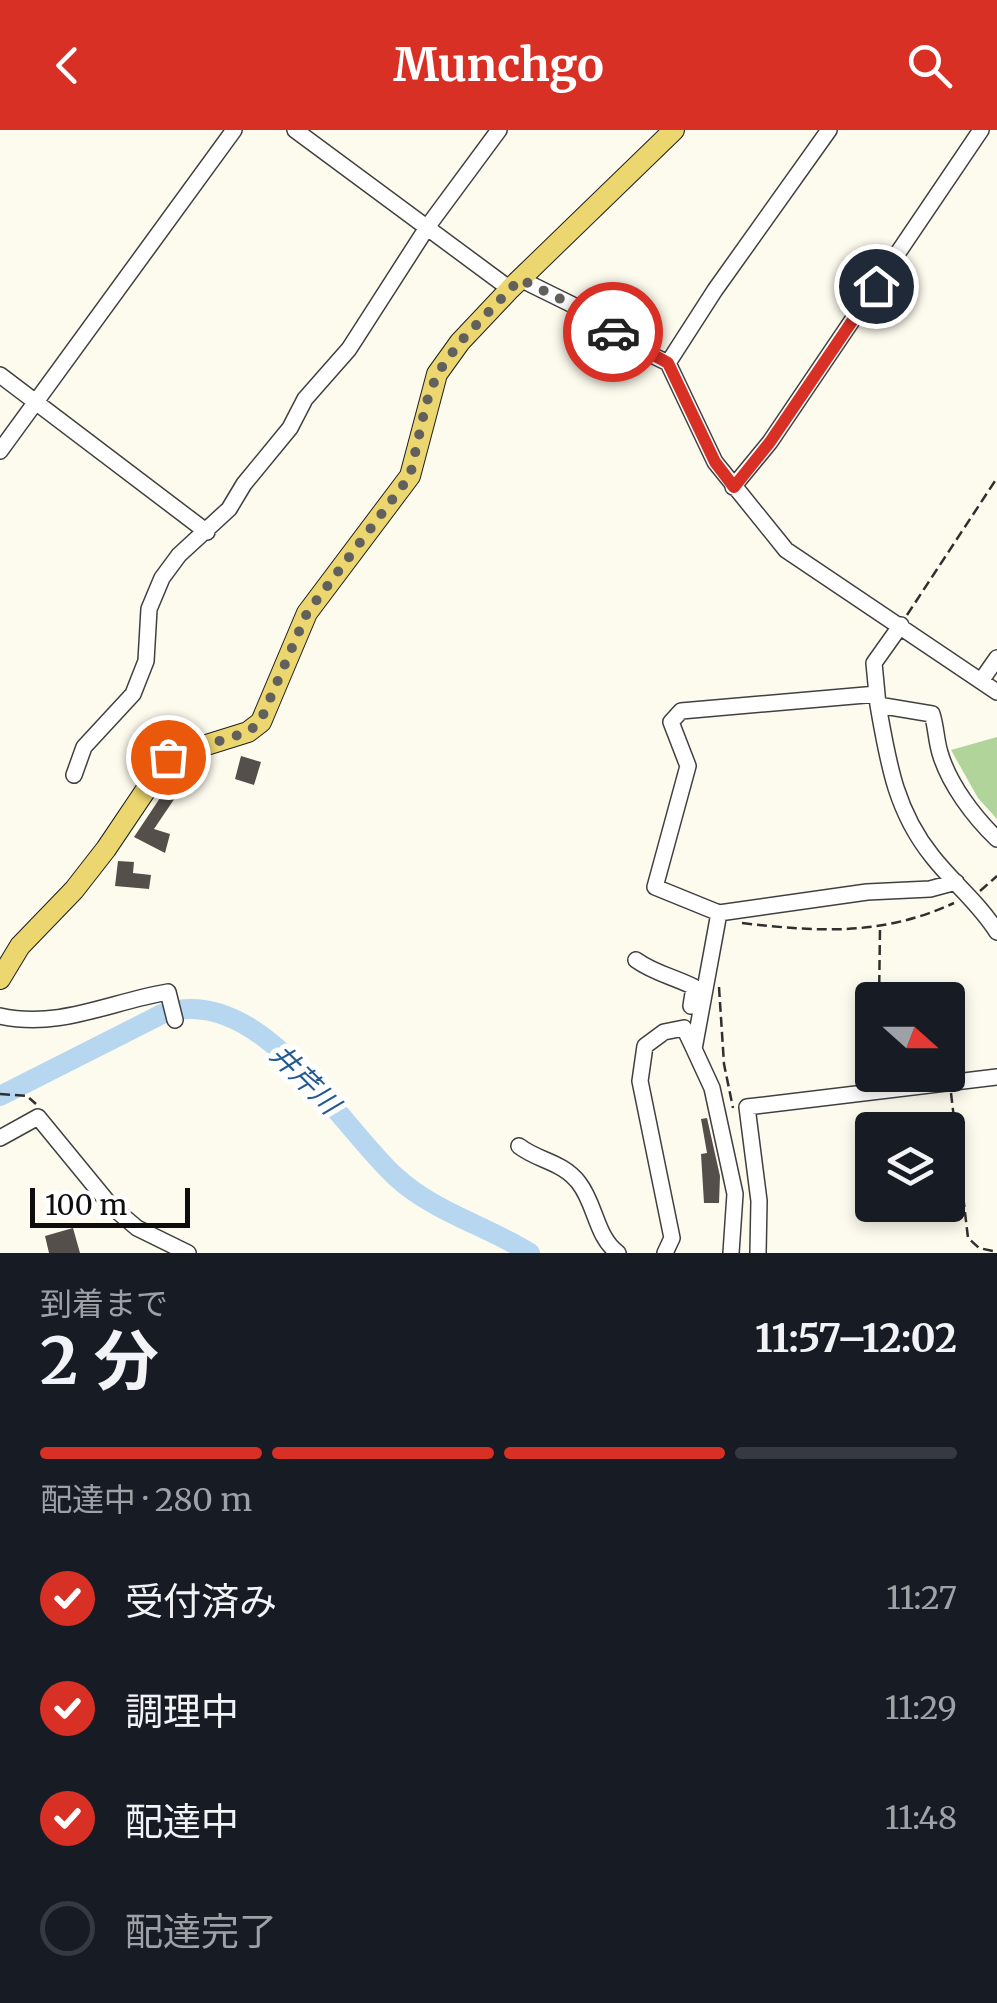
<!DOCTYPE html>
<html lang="ja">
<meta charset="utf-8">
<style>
:root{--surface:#171b24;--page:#242831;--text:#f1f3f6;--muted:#9ea1a6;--line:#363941;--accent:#d93025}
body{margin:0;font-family:Merriweather,"Noto Sans JP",serif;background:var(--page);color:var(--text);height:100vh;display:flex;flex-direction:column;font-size:38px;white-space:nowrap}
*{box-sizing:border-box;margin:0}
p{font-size:32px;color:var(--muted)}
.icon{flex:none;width:55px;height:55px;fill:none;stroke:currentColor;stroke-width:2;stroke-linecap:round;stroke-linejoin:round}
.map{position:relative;height:1123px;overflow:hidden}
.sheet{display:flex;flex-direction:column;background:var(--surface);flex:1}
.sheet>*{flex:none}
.needle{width:65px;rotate:111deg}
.fabs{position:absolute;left:855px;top:852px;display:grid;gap:20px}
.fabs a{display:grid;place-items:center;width:110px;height:110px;border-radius:10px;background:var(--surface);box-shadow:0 5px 15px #0003;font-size:50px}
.scale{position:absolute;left:30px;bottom:25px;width:160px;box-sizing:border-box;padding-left:10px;border:5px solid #0d0d0d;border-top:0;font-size:28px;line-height:35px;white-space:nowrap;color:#0d0d0d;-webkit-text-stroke:8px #fff;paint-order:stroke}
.pin{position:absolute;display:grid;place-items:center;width:85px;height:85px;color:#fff;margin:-42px;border:5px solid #fff;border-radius:50%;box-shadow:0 2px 10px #0007}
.courier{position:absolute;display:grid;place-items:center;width:100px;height:100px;margin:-50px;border:8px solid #d93025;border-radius:50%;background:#fff;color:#222;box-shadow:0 2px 12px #0007}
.head em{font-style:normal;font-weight:700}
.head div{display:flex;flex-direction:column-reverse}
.head{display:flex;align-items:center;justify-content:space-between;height:170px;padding:0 40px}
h1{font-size:65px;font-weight:700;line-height:75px}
.bar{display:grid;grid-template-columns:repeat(4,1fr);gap:15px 10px;align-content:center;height:120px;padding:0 40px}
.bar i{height:12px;border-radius:8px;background:var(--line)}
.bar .active{background:var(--accent)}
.bar p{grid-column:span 4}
ol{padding:0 40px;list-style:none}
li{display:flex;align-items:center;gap:30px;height:110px}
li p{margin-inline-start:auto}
li .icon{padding:10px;border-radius:50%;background:var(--accent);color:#fff;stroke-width:4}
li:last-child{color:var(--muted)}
li i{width:55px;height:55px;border:5px solid var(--line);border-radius:50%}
header{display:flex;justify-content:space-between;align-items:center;height:130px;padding:0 40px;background:var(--accent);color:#fff;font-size:45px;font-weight:700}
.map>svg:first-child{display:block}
.forest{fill:#b1d49b}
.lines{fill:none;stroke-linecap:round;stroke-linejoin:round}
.river{stroke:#b7d7f0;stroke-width:20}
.building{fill:#544f4a}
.minor-casing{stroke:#404040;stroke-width:18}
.major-casing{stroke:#1e1e1e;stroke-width:22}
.path{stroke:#2f2f2f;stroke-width:2.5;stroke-dasharray:10 5;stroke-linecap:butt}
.minor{stroke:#fff;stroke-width:15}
.major{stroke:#ecd66f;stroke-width:20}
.done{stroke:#61605c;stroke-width:10;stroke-dasharray:0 18}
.route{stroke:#d93025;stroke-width:12}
.labels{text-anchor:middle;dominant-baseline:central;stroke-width:10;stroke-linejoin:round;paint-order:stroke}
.water-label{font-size:28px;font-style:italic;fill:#225992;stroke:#fff}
</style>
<header><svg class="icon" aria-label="back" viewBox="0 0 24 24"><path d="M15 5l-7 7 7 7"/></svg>Munchgo<svg class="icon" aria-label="search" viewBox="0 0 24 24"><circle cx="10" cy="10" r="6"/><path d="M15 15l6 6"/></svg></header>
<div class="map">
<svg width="997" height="1123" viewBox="0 0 997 1123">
<rect width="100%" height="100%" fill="#fdfbee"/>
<!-- forest -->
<path class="forest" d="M997,607v82l-19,-21 -27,-48z"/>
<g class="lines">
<!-- river -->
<path class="river" d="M0,966l162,-82c96,-34 175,109 234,163 38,35 91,49 134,76"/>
</g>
<!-- building -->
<path class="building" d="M241,626l20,6 -7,23 -19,-6z
M168,656l11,6 -25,37 16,5 -5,19 -31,-16z
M118,731l16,1 -1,11 18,2 -2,14 -34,-3z
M707,988l13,58 -1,27h-15l-3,-49 6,-1 -6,-34z
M73,1098l7,25h-31l-4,-17z"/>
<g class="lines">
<defs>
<path id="minor" d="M295,0l215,159
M520,149l67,33 40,31 41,20 47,99 71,88 211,142
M668,233l47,-73 114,-160
M0,245l207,157
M0,321l234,-321
M733,357l37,-45 211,-312
M901,495l-27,38 4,42 54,9c4,12 4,26 8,39 9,31 34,64 57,86
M981,551l16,-23
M877,564l-196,17 -10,11 17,44 -33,121 64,26 148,-21 63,-3 26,-7
M878,575c10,56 17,105 54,151 21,27 47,47 65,76
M74,645l10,-28 49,-53 13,-33 3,-52 13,-31 17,-23 50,-46 15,-25 46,-56 15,-29 44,-50 79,-123 71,-96
M719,783l-25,136 18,39 23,106 -4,59
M636,830c18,13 38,17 58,27l-3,19
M0,886c60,13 109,-14 168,-24l7,28
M0,1008l38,-21 73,89 26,22 51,25
M519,1016c19,15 43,15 60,37 17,22 17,54 39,70
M665,1123l7,-15 -32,-157 5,-35 19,-14 20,-4 10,21
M758,1123l1,-52 -12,-94 250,-30"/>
<path id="major" d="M0,849l20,-33 54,-56 32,-41 62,-92 80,-25 13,-10 46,-109 103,-137 27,-102 23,-32 50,-53 164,-159"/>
</defs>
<!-- minor casing -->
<use href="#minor" class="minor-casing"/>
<!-- major casing -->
<use href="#major" class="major-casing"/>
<!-- path -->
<path class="path" d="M907,485l90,-137
M980,761l17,-15
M742,793c78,9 140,13 212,-20
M719,857l5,77 9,44
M879,870l1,-71
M951,963l17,145 11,10 18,4
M0,964l27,2 9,8"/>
<!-- minor -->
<use href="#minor" class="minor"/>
<!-- major -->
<use href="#major" class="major"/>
</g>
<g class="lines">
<!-- done -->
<path class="done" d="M168,627l80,-25 12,-10 47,-109 103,-137 16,-72 11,-30 23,-32 60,-63 67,33 26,20"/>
<!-- route -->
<path class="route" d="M613,202l55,31 47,99 19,25 36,-45 106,-156"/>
</g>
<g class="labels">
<!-- water labels -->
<g class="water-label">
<text transform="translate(305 949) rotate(45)">井芹川</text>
</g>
</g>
</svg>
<div class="fabs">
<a><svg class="needle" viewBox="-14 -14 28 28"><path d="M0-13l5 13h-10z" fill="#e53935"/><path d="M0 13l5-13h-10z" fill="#9ea1a6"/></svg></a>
<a><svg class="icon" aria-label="layers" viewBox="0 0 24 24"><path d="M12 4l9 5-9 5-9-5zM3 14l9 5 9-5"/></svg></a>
</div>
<div class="scale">100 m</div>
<div class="pin" style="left:168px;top:627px;background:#ea580c"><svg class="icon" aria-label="bag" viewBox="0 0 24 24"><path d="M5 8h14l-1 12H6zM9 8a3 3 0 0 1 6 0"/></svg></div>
<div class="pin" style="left:876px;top:156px;background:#1f2937"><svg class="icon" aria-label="home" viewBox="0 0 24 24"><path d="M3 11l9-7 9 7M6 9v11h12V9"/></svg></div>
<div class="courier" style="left:613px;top:202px"><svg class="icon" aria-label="car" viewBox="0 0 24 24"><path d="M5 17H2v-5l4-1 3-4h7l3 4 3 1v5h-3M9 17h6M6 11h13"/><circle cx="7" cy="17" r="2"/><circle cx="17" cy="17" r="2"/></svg></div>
</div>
<section class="sheet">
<div class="head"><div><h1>2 分</h1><p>到着まで</p></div><em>11:57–12:02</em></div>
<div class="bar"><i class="active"></i><i class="active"></i><i class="active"></i><i></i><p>配達中 · 280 m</p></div>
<ol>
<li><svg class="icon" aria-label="check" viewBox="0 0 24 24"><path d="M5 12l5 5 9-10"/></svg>受付済み<p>11:27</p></li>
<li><svg class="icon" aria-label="check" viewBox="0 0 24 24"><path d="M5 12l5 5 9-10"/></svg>調理中<p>11:29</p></li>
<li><svg class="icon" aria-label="check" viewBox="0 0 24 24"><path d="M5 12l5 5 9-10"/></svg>配達中<p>11:48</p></li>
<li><i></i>配達完了</li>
</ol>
</section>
